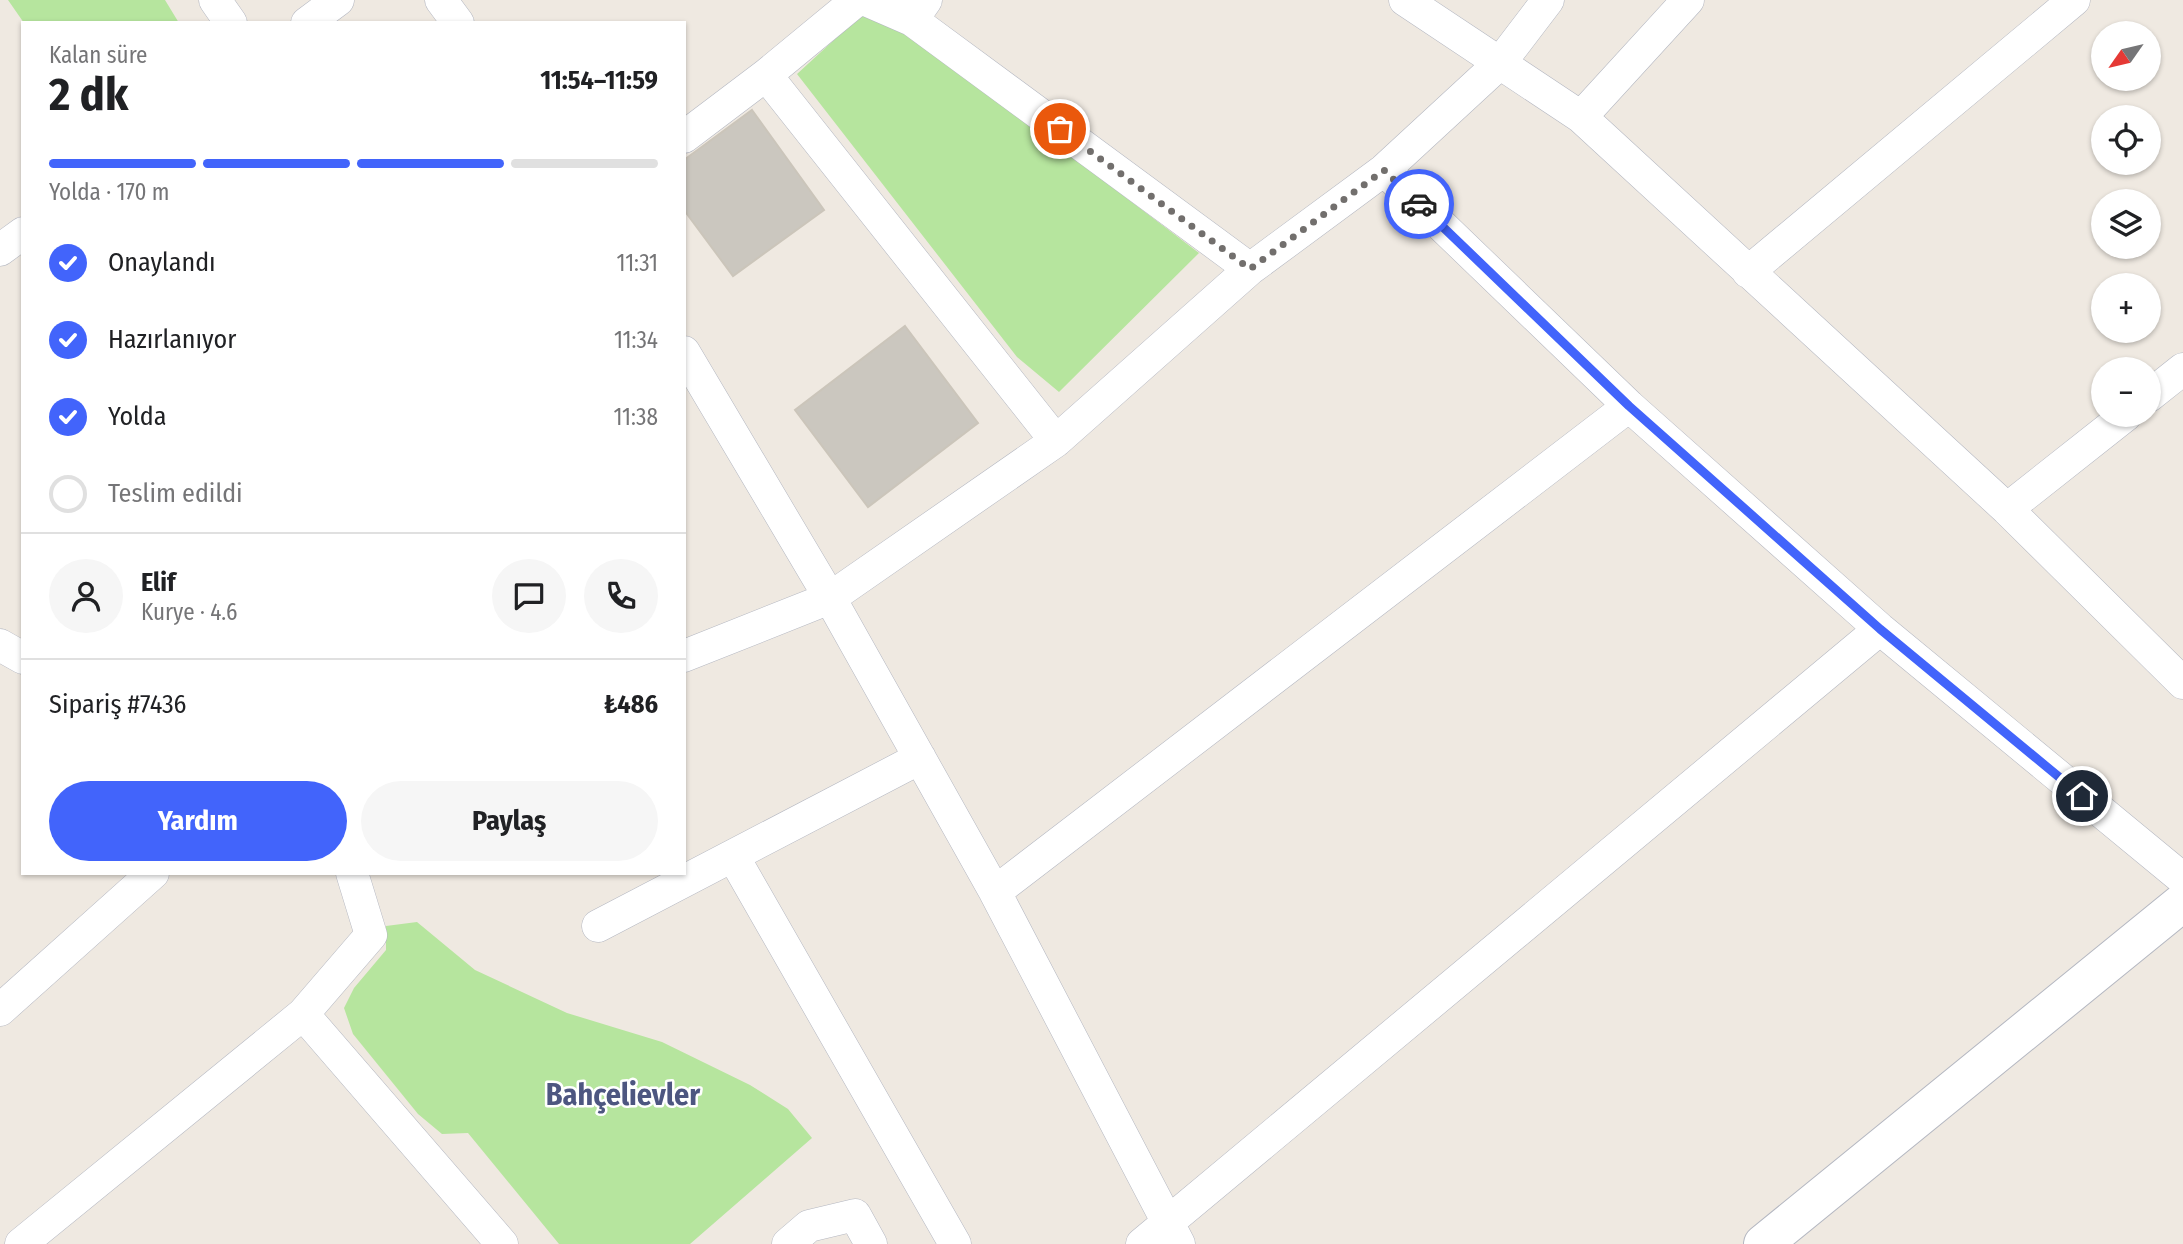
<!DOCTYPE html>
<html lang="tr">
<meta charset="utf-8">
<style>
:root{--surface:#fff;--page:#f6f6f6;--text:#202124;--muted:#757577;--line:#e0e0e0;--accent:#4264fb}
body{margin:0;font-family:"Fira Sans Condensed",sans-serif;background:var(--page);color:var(--text);height:100vh;display:flex;flex-direction:column;font-size:26px;white-space:nowrap}
*{box-sizing:border-box;margin:0}
p{font-size:23px;color:var(--muted)}
.icon{flex:none;width:38px;height:38px;fill:none;stroke:currentColor;stroke-width:2;stroke-linecap:round;stroke-linejoin:round}
.map{position:relative;flex:1;overflow:hidden}
.panel{position:absolute;left:21px;top:21px;width:665px;height:854px;display:flex;flex-direction:column;background:var(--surface);border-radius:0px;box-shadow:0 2px 5px #0004}
.panel>*{flex:none}
.needle{width:46px;rotate:236deg}
.controls{position:absolute;left:2091px;top:21px;display:grid;gap:14px}
.controls a{display:grid;place-items:center;width:70px;height:70px;border-radius:50%;background:var(--surface);box-shadow:0 2px 5px #0004;font-size:35px}
.pin{position:absolute;display:grid;place-items:center;width:60px;height:60px;color:#fff;margin:-30px;border:4px solid #fff;border-radius:50%;box-shadow:0 2px 7px #0007}
.courier{position:absolute;display:grid;place-items:center;width:70px;height:70px;margin:-35px;border:5px solid #4264fb;border-radius:50%;background:#fff;color:#222;box-shadow:0 2px 9px #0007}
.headline em{font-style:normal;font-weight:700}
.headline div{display:flex;flex-direction:column-reverse}
.headline{display:flex;align-items:center;justify-content:space-between;height:119px;padding:0 28px}
h1{font-size:46px;font-weight:700;line-height:52px}
.bar{display:grid;grid-template-columns:repeat(4,1fr);gap:10px 7px;align-content:center;height:84px;padding:0 28px}
.bar i{height:9px;border-radius:5px;background:var(--line)}
.bar .active{background:var(--accent)}
.bar p{grid-column:span 4}
.line{display:flex;align-items:center;gap:18px;padding:0 28px;border-top:2px solid var(--line)}
.line div{flex:1}
.round{display:grid;place-items:center;flex:none;width:74px;height:74px;border-radius:37px;background:var(--page)}
ol{padding:0 28px;list-style:none}
li{display:flex;align-items:center;gap:21px;height:77px}
li p{margin-inline-start:auto}
li .icon{padding:7px;border-radius:50%;background:var(--accent);color:#fff;stroke-width:4}
li:last-child{color:var(--muted)}
li i{width:38px;height:38px;border:4px solid var(--line);border-radius:50%}
.cta{display:flex;gap:14px;margin-top:auto;padding:14px 28px}
.cta a{flex:1;height:80px;border-radius:42px;background:var(--accent);color:#fff;font-size:28px;font-weight:700;line-height:80px;text-align:center}
.cta a+a{background:var(--page);color:var(--text)}
.map>svg:first-child{display:block}
.green{fill:#b6e59e}
.building{fill:#cbc7bf;stroke:#cbc5ba;stroke-width:2}
.lines{fill:none;stroke-linecap:round;stroke-linejoin:round}
.minor-casing{stroke:#b4b7c1;stroke-width:33}
.tertiary-casing{stroke:#b4b7c1;stroke-width:40}
.minor{stroke:#fff;stroke-width:32}
.tertiary{stroke:#fff;stroke-width:38}
.done{stroke:#726f6d;stroke-width:7;stroke-dasharray:0 12.6}
.route{stroke:#4264fb;stroke-width:9}
.labels{text-anchor:middle;dominant-baseline:central;stroke-width:5;stroke-linejoin:round;paint-order:stroke}
.district-label{font-size:30px;font-weight:bold;fill:#4d5680;stroke:#fff}
</style>
<div class="map">
<svg width="2183" height="1244" viewBox="0 0 2183 1244">
<rect width="100%" height="100%" fill="#efe9e1"/>
<!-- green -->
<path class="green" d="M8,0h157l14,23h-155z
M872,5l327,248 -140,139 -42,-35 -220,-283z
M417,922l58,48 92,43 95,29 88,43 38,24 24,29 -122,106h-131l-91,-111 -26,1 -24,-20 -65,-80 -9,-26 10,-20 32,-38v-24z"/>
<!-- building -->
<path class="building" d="M752,110l72,100 -91,66 -49,-66v-50z
M905,326l73,97 -110,84 -73,-97z"/>
<g class="lines">
<defs>
<path id="minor" d="M215,0l16,23
M441,0l17,23
M866,0l46,20 14,-20
M1405,0l176,117 426,392 176,174
M912,20l338,249
M307,23l31,-23
M766,75l290,366
M1581,117l107,-117
M684,137l82,-62 91,-75
M1384,170l245,236 251,223 303,250
M0,250l23,-17
M1748,272l326,-272
M684,352l146,246 165,294 184,352
M2149,396l34,-27
M2007,509l119,-94
M0,645l23,13
M684,656l146,-58 226,-157 194,-172 134,-99 116,-107 48,-63
M733,856l222,388
M352,873l19,62 -68,79 199,230
M995,892l634,-486
M598,926l322,-168
M0,1010l153,-137
M21,1244l282,-230
M788,1244l21,-18 46,-11 16,29
M1142,1244l738,-615"/>
<path id="tertiary" d="M1763,1244l420,-342"/>
</defs>
<!-- minor casing -->
<use href="#minor" class="minor-casing"/>
<!-- tertiary casing -->
<use href="#tertiary" class="tertiary-casing"/>
<!-- minor -->
<use href="#minor" class="minor"/>
<!-- tertiary -->
<use href="#tertiary" class="tertiary"/>
</g>
<g class="lines">
<!-- done -->
<path class="done" d="M1060,129l190,140 134,-99 35,34"/>
<!-- route -->
<path class="route" d="M1419,204l210,202 251,223 202,167"/>
</g>
<g class="labels">
<!-- district labels -->
<g class="district-label">
<text x="623" y="1095">Bahçelievler</text>
</g>
</g>
</svg>
<div class="controls">
<a><svg class="needle" viewBox="-14 -14 28 28"><path d="M0-13l5 13h-10z" fill="#e53935"/><path d="M0 13l5-13h-10z" fill="#757577"/></svg></a>
<a><svg class="icon" aria-label="locate" viewBox="0 0 24 24"><circle cx="12" cy="12" r="6"/><path d="M12 2v4M12 18v4M2 12h4M18 12h4"/></svg></a>
<a><svg class="icon" aria-label="layers" viewBox="0 0 24 24"><path d="M12 4l9 5-9 5-9-5zM3 14l9 5 9-5"/></svg></a>
<a>+</a>
<a>−</a>
</div>
<div class="pin" style="left:1060px;top:129px;background:#ea580c"><svg class="icon" aria-label="bag" viewBox="0 0 24 24"><path d="M5 8h14l-1 12H6zM9 8a3 3 0 0 1 6 0"/></svg></div>
<div class="pin" style="left:2082px;top:796px;background:#1f2937"><svg class="icon" aria-label="home" viewBox="0 0 24 24"><path d="M3 11l9-7 9 7M6 9v11h12V9"/></svg></div>
<div class="courier" style="left:1419px;top:204px"><svg class="icon" aria-label="car" viewBox="0 0 24 24"><path d="M5 17H2v-5l4-1 3-4h7l3 4 3 1v5h-3M9 17h6M6 11h13"/><circle cx="7" cy="17" r="2"/><circle cx="17" cy="17" r="2"/></svg></div>
<section class="panel">
<div class="headline"><div><h1>2 dk</h1><p>Kalan süre</p></div><em>11:54–11:59</em></div>
<div class="bar"><i class="active"></i><i class="active"></i><i class="active"></i><i></i><p>Yolda · 170 m</p></div>
<ol>
<li><svg class="icon" aria-label="check" viewBox="0 0 24 24"><path d="M5 12l5 5 9-10"/></svg>Onaylandı<p>11:31</p></li>
<li><svg class="icon" aria-label="check" viewBox="0 0 24 24"><path d="M5 12l5 5 9-10"/></svg>Hazırlanıyor<p>11:34</p></li>
<li><svg class="icon" aria-label="check" viewBox="0 0 24 24"><path d="M5 12l5 5 9-10"/></svg>Yolda<p>11:38</p></li>
<li><i></i>Teslim edildi</li>
</ol>
<div class="line" style="height:126px"><a class="round"><svg class="icon" aria-label="person" viewBox="0 0 24 24"><circle cx="12" cy="8" r="4"/><path d="M4 21q1-7 8-7t8 7"/></svg></a><div><b>Elif</b><p>Kurye · 4.6</p></div><a class="round"><svg class="icon" aria-label="chat" viewBox="0 0 24 24"><path d="M4 5h16v11H9l-5 4z"/></svg></a><a class="round"><svg class="icon" aria-label="phone" viewBox="0 0 24 24"><path d="M5 4h4l2 5-3 2q2 4 5 5l2-3 5 2v4C11 20 4 13 5 4z"/></svg></a></div>
<div class="line" style="height:91px"><div>Sipariş #7436</div><b>₺486</b></div>
<div class="cta"><a>Yardım</a><a>Paylaş</a></div>
</section>
</div>
